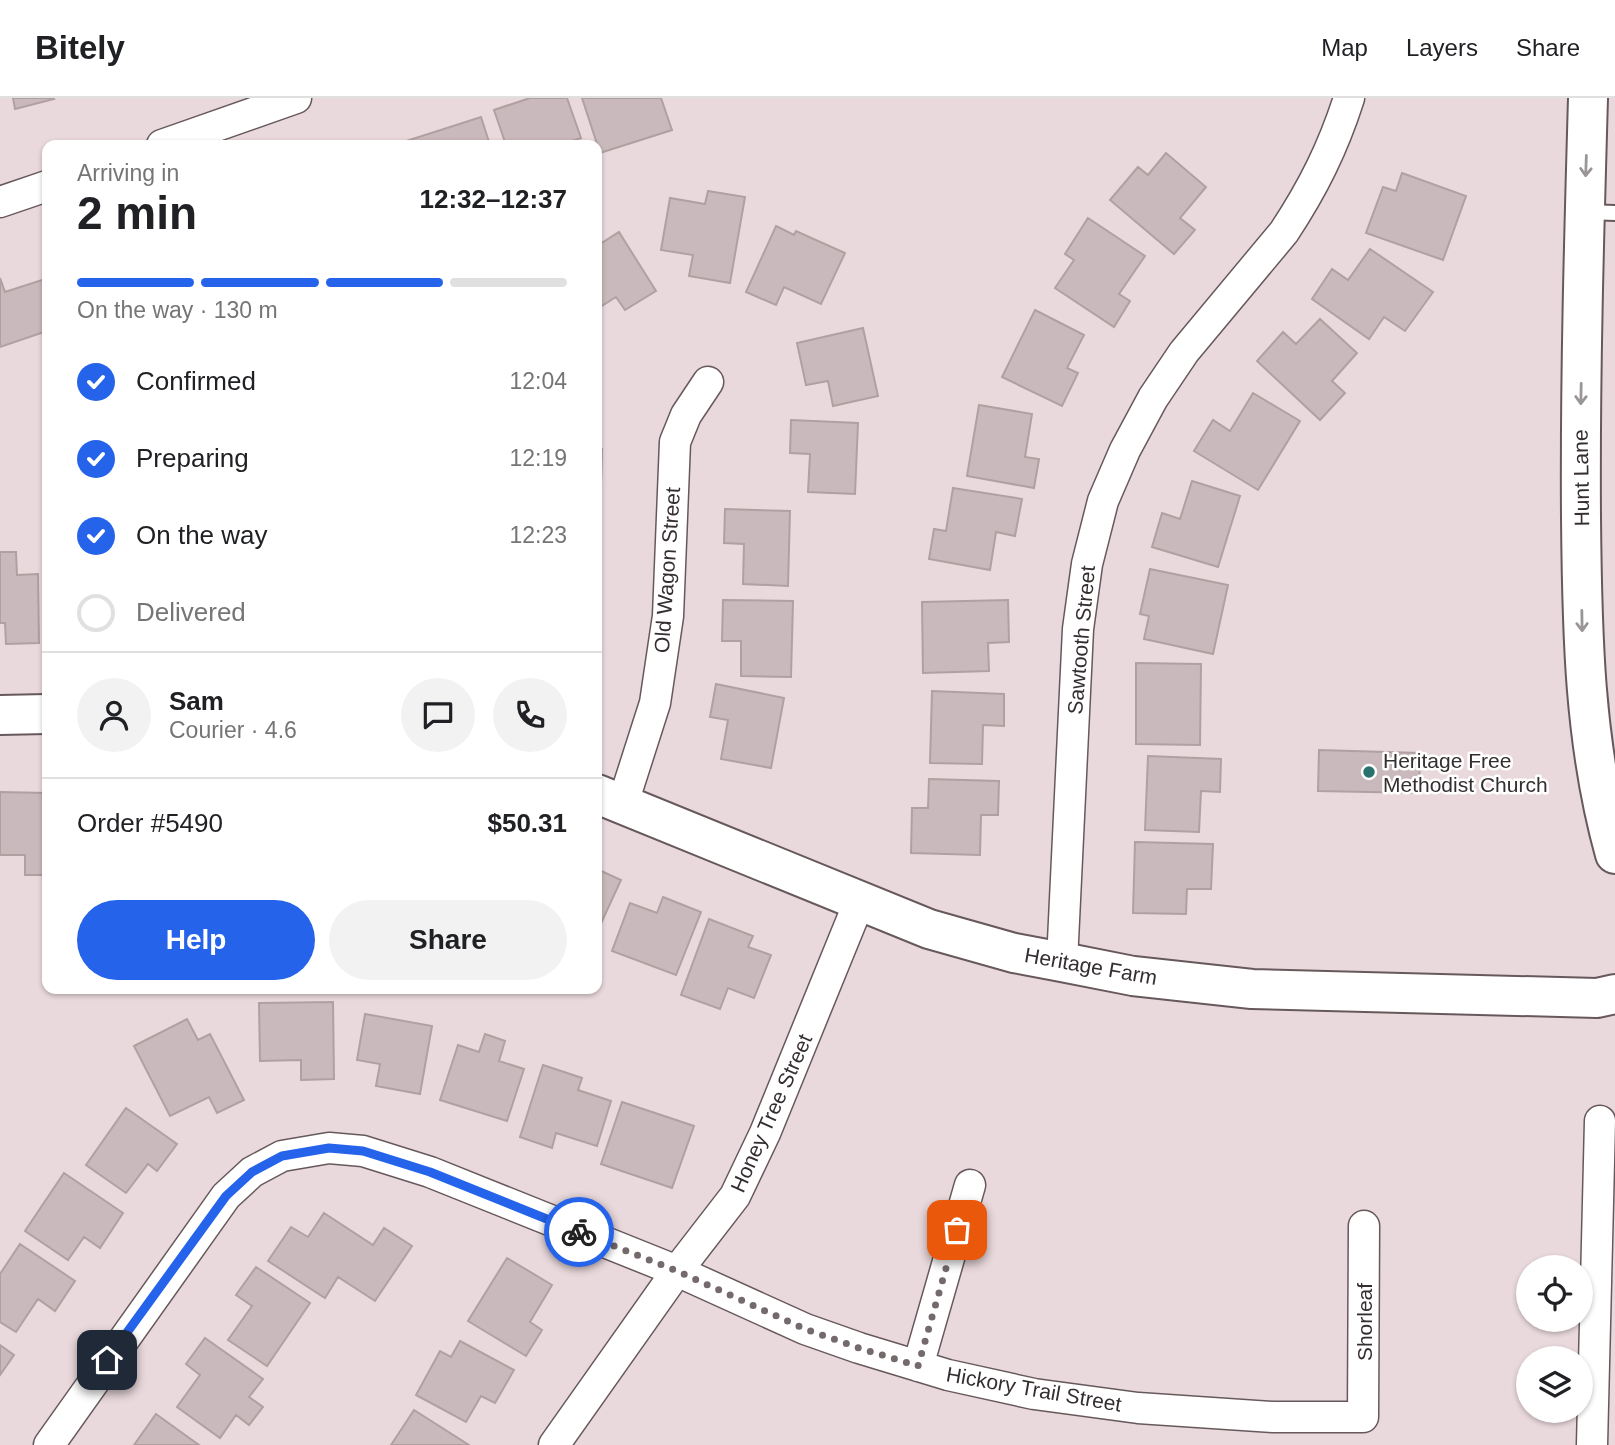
<!DOCTYPE html>
<meta charset="utf-8">
<style>
:root{--surface:#fff;--page:#f2f2f2;--text:#202124;--muted:#757577;--line:#e0e0e0;--accent:#2563eb}
body{margin:0;font-family:Arial,sans-serif;background:var(--page);color:var(--text);height:100vh;display:flex;flex-direction:column;font-size:26px;white-space:nowrap}
*{box-sizing:border-box;margin:0}
p{font-size:23px;color:var(--muted)}
.icon{flex:none;width:38px;height:38px;fill:none;stroke:currentColor;stroke-width:2;stroke-linecap:round;stroke-linejoin:round}
.map{position:relative;flex:1;overflow:hidden}
.side{position:absolute;left:42px;top:42px;width:560px;height:854px;display:flex;flex-direction:column;background:var(--surface);border-radius:14px;box-shadow:0 2px 5px #0004}
.side>*{flex:none}
.controls{position:absolute;left:1516px;top:1157px;display:grid;gap:14px}
.controls a{display:grid;place-items:center;width:77px;height:77px;border-radius:50%;background:var(--surface);box-shadow:0 2px 5px #0004;font-size:35px}
.pin{position:absolute;display:grid;place-items:center;width:60px;height:60px;color:#fff;margin:-30px;border-radius:14px;box-shadow:0 4px 10px #0006}
.courier{position:absolute;display:grid;place-items:center;width:70px;height:70px;margin:-35px;border:5px solid #2563eb;border-radius:50%;background:#fff;color:#222;box-shadow:0 2px 9px #0007}
.headline em{font-style:normal;font-weight:600}
.headline div{display:flex;flex-direction:column-reverse}
.headline{display:flex;align-items:center;justify-content:space-between;height:119px;padding:0 35px}
h1{font-size:46px;font-weight:600;line-height:52px}
.bar{display:grid;grid-template-columns:repeat(4,1fr);gap:10px 7px;align-content:center;height:84px;padding:0 35px}
.bar i{height:9px;border-radius:5px;background:var(--line)}
.bar .selected{background:var(--accent)}
.bar p{grid-column:span 4}
.line{display:flex;align-items:center;gap:18px;padding:0 35px;border-top:2px solid var(--line)}
.line div{flex:1}
.round{display:grid;place-items:center;flex:none;width:74px;height:74px;border-radius:37px;background:var(--page)}
ol{padding:0 35px;list-style:none}
li{display:flex;align-items:center;gap:21px;height:77px}
li p{margin-inline-start:auto}
li .icon{padding:7px;border-radius:50%;background:var(--accent);color:#fff;stroke-width:4}
li:last-child{color:var(--muted)}
li i{width:38px;height:38px;border:4px solid var(--line);border-radius:50%}
.cta{display:flex;gap:14px;margin-top:auto;padding:14px 35px}
.cta a{flex:1;height:80px;border-radius:42px;background:var(--accent);color:#fff;font-size:28px;font-weight:600;line-height:80px;text-align:center}
.cta a+a{background:var(--page);color:var(--text)}
header{display:flex;align-items:center;gap:42px;box-sizing:border-box;height:98px;padding:0 35px;background:var(--surface);border-bottom:2px solid var(--line)}
header strong{font-size:33px}
nav{display:flex;gap:38px;margin-inline-start:auto;font-size:24px}
.map>svg:first-child{display:block}
.building{fill:#cab9bc;stroke:#b0a0a2;stroke-width:2}
.lines{fill:none;stroke-linecap:round;stroke-linejoin:round}
.lane-casing{stroke:#67595b;stroke-width:18}
.street-casing{stroke:#67595b;stroke-width:33}
.secondary-casing{stroke:#67595b;stroke-width:42}
.lane{stroke:#fff;stroke-width:14}
.street{stroke:#fff;stroke-width:30}
.secondary{stroke:#fff;stroke-width:38}
.oneway{stroke:#9a9697}
.done{stroke:#746a6c;stroke-width:7;stroke-dasharray:0 12.6}
.route{stroke:#2563eb;stroke-width:9}
.poi-dot{fill:#2a736d;stroke:#fff;stroke-width:2.5}
.labels{text-anchor:middle;dominant-baseline:central;stroke-width:5;stroke-linejoin:round;paint-order:stroke}
.street-label{font-size:21px;fill:#342e2f;stroke:#fff}
.poi-label{font-size:21px;fill:#342e2f;stroke:#fff;text-anchor:start}
</style>
<header>
<strong>Bitely</strong>
<nav><a>Map</a><a>Layers</a><a>Share</a></nav>
</header>
<div class="map">
<svg width="1615" height="1347" viewBox="0 0 1615 1347">
<rect width="100%" height="100%" fill="#ead9dc"/>
<!-- building -->
<path class="building" d="M13,0h40l1,1 -39,10z
M530,0h37l14,40 -21,7h-54l-12,-35z
M582,0h79l11,32 -72,23z
M481,19l9,28h-93v-1z
M1166,55l40,34 -26,31 15,12 -21,24 -64,-54 28,-33 10,8z
M1402,75l64,23 -23,64 -77,-27 17,-46 13,4z
M708,93l37,6 -15,86 -41,-7 4,-21 -32,-5 9,-52 35,6z
M1088,120l57,38 -26,38 11,7 -16,26 -59,-39 19,-28 -9,-6z
M776,128l18,9 2,-4 49,22 -24,51 -37,-17 -8,18 -30,-13z
M619,134l37,59 -31,19 -9,-13 -19,12v-63z
M1370,151l63,43 -28,39 -21,-14 -15,22 -57,-40 20,-30 16,11z
M0,180l5,14 40,-13 2,8v44l-47,16z
M1035,212l49,25 -17,33 11,5 -16,33 -60,-29z
M1320,221l37,34 -25,28 13,12 -25,27 -63,-59 26,-29 13,12z
M863,230l15,68 -45,10 -5,-25 -22,4 -9,-42z
M1253,295l47,28 -42,69 -64,-39 19,-31 17,11z
M979,307l53,9 -7,43 14,2 -5,29 -67,-12z
M791,322l67,3 -3,71 -47,-2 2,-38 -20,-1z
M597,351h5l-1,36 -4,-1z
M1192,383l48,15 -22,71 -66,-20 10,-34 18,6z
M953,390l69,11 -7,37 -19,-4 -6,38 -61,-11 5,-30 12,2z
M725,411l65,2 -2,75 -45,-2 1,-40 -20,-1z
M0,454h16l1,23 21,-1 1,69 -33,1 -1,-21h-5z
M1150,471l78,16 -15,69 -69,-15 5,-23 -9,-2z
M723,502l70,1 -2,76 -50,-1v-35h-19z
M1008,502l1,42 -21,1 1,28 -66,2 -1,-71z
M1136,565l65,1 -1,81 -64,-1z
M716,586l68,14 -13,70 -50,-9 7,-39 -18,-3z
M932,593l72,3v32l-21,-1 -1,39 -52,-1z
M1319,652l101,3 -1,40 -101,-2z
M1148,658l73,3 -1,33 -19,-1 -2,41 -54,-2z
M929,681l70,2 -1,34h-17l-1,40 -69,-2 1,-45h16z
M0,694l47,1v82h-22v-20h-25z
M1135,744l78,2 -2,45h-24l-1,25 -53,-1z
M597,771l24,11 -24,52z
M663,799l38,15 -25,63 -64,-24 18,-48 27,10z
M709,821l44,17 -5,11 23,8 -17,43 -26,-10 -8,21 -39,-14z
M333,904l1,77 -33,1v-20l-41,1 -1,-58z
M365,916l67,12 -12,68 -44,-8 4,-22 -23,-4z
M187,921l11,21 12,-6 34,66 -27,13 -8,-16 -39,19 -36,-70z
M485,936l20,7 -6,20 25,8 -17,52 -67,-21 18,-55 21,7z
M543,967l39,13 -4,12 33,11 -14,45 -41,-13 -4,15 -32,-11z
M622,1004l72,24 -22,62 -71,-24z
M126,1010l51,36 -20,27 -9,-7 -22,29 -40,-28z
M64,1075l59,40 -23,35 -16,-11 -16,23 -43,-29z
M324,1115l49,32 11,-17 28,18 -37,55 -37,-24 -13,21 -57,-37 23,-34 17,10z
M20,1146l55,37 -20,30 -17,-12 -22,33 -16,-10v-48z
M507,1160l45,27 -22,37 12,8 -16,26 -58,-35z
M256,1169l54,36 -43,63 -39,-26 24,-34 -16,-11z
M205,1240l58,41 -14,18 14,10 -14,18 -13,-10 -16,23 -43,-31 23,-32 -14,-11z
M460,1243l54,29 -19,33 -14,-7 -15,26 -50,-27 24,-44 11,6z
M0,1247l14,10 -14,20z
M414,1312l55,35h-78z
M156,1316l43,31h-65z"/>
<g class="lines">
<defs>
<path id="lane" d="M1587,114l28,1"/>
<path id="street" d="M162,47l134,-47
M0,104l47,-16
M623,705l32,-100 13,-87 7,-174 11,-27 22,-33
M1062,864l16,-333 9,-65 16,-63 22,-51 28,-52 31,-46 100,-120c29,-44 49,-84 65,-134
M918,1268l52,-181
M49,1347l177,-249 26,-24 30,-16 47,-8 34,3 67,21 247,99 128,58 54,19 89,27 86,19 104,14 135,9h90l1,-191
M554,1347l123,-174 58,-75 30,-63 95,-233
M1592,1347l8,-324"/>
<path id="secondary" d="M1588,0c-4,140 -8,280 -7,419 1,115 3,227 34,337
M0,617l47,-1
M597,696l332,135 85,24 48,9 71,14 119,13 345,9 18,-4"/>
</defs>
<!-- lane casing -->
<use href="#lane" class="lane-casing"/>
<!-- street casing -->
<use href="#street" class="street-casing"/>
<!-- secondary casing -->
<use href="#secondary" class="secondary-casing"/>
<!-- lane -->
<use href="#lane" class="lane"/>
<!-- street -->
<use href="#street" class="street"/>
<!-- secondary -->
<use href="#secondary" class="secondary"/>
</g>
<!-- one-way arrows -->
<defs><path id="oneway-shaft" d="M-6 0H5M1.5-3L5.5 0L1.5 3" fill="none" stroke-width="1.6" stroke-linecap="round" stroke-linejoin="round" transform="scale(1.75)"/></defs>
<g class="oneway">
<use href="#oneway-shaft" transform="translate(1586 68) rotate(92)"/>
<use href="#oneway-shaft" transform="translate(1581 296) rotate(91)"/>
<use href="#oneway-shaft" transform="translate(1582 523) rotate(89)"/>
</g>
<g class="lines">
<!-- done -->
<path class="done" d="M579,1134l98,39 128,58 54,19 59,18 39,-136"/>
<!-- route -->
<path class="route" d="M107,1262l119,-164 26,-24 30,-16 47,-8 34,3 67,21 149,60"/>
</g>
<!-- markers -->
<circle class="poi-dot" cx="1369" cy="674" r="7"/>
<g class="labels">
<!-- street labels -->
<g class="street-label">
<text transform="translate(1581 380) rotate(-91)">Hunt Lane</text>
<text transform="translate(667 472) rotate(-86)">Old Wagon Street</text>
<text transform="translate(1081 542) rotate(-85)">Sawtooth Street</text>
<text transform="translate(1091 868) rotate(10)">Heritage Farm</text>
<text transform="translate(771 1015) rotate(-66)">Honey Tree Street</text>
<text transform="translate(1364 1224) rotate(-90)">Shorleaf</text>
<text transform="translate(1034 1291) rotate(10)">Hickory Trail Street</text>
</g>
<!-- poi labels -->
<g class="poi-label">
<text x="1383" y="662">Heritage Free<tspan x="1383" dy="24">Methodist Church</tspan></text>
</g>
</g>
</svg>
<div class="controls">
<a><svg class="icon" aria-label="locate" viewBox="0 0 24 24"><circle cx="12" cy="12" r="6"/><path d="M12 2v4M12 18v4M2 12h4M18 12h4"/></svg></a>
<a><svg class="icon" aria-label="layers" viewBox="0 0 24 24"><path d="M12 4l9 5-9 5-9-5zM3 14l9 5 9-5"/></svg></a>
</div>
<div class="pin" style="left:957px;top:1132px;background:#ea580c"><svg class="icon" aria-label="bag" viewBox="0 0 24 24"><path d="M5 8h14l-1 12H6zM9 8a3 3 0 0 1 6 0"/></svg></div>
<div class="pin" style="left:107px;top:1262px;background:#1f2937"><svg class="icon" aria-label="home" viewBox="0 0 24 24"><path d="M3 11l9-7 9 7M6 9v11h12V9"/></svg></div>
<div class="courier" style="left:579px;top:1134px"><svg class="icon" aria-label="bike" viewBox="0 0 24 24"><circle cx="6" cy="16" r="4"/><circle cx="18" cy="16" r="4"/><path d="M6 16l4-8h5l3 8M10 8l3 8H6M13 5h3"/></svg></div>
<section class="side">
<div class="headline"><div><h1>2 min</h1><p>Arriving in</p></div><em>12:32–12:37</em></div>
<div class="bar"><i class="selected"></i><i class="selected"></i><i class="selected"></i><i></i><p>On the way · 130 m</p></div>
<ol>
<li><svg class="icon" aria-label="check" viewBox="0 0 24 24"><path d="M5 12l5 5 9-10"/></svg>Confirmed<p>12:04</p></li>
<li><svg class="icon" aria-label="check" viewBox="0 0 24 24"><path d="M5 12l5 5 9-10"/></svg>Preparing<p>12:19</p></li>
<li><svg class="icon" aria-label="check" viewBox="0 0 24 24"><path d="M5 12l5 5 9-10"/></svg>On the way<p>12:23</p></li>
<li><i></i>Delivered</li>
</ol>
<div class="line" style="height:126px"><a class="round"><svg class="icon" aria-label="person" viewBox="0 0 24 24"><circle cx="12" cy="8" r="4"/><path d="M4 21q1-7 8-7t8 7"/></svg></a><div><b>Sam</b><p>Courier · 4.6</p></div><a class="round"><svg class="icon" aria-label="chat" viewBox="0 0 24 24"><path d="M4 5h16v11H9l-5 4z"/></svg></a><a class="round"><svg class="icon" aria-label="phone" viewBox="0 0 24 24"><path d="M5 4h4l2 5-3 2q2 4 5 5l2-3 5 2v4C11 20 4 13 5 4z"/></svg></a></div>
<div class="line" style="height:91px"><div>Order #5490</div><b>$50.31</b></div>
<div class="cta"><a>Help</a><a>Share</a></div>
</section>
</div>
